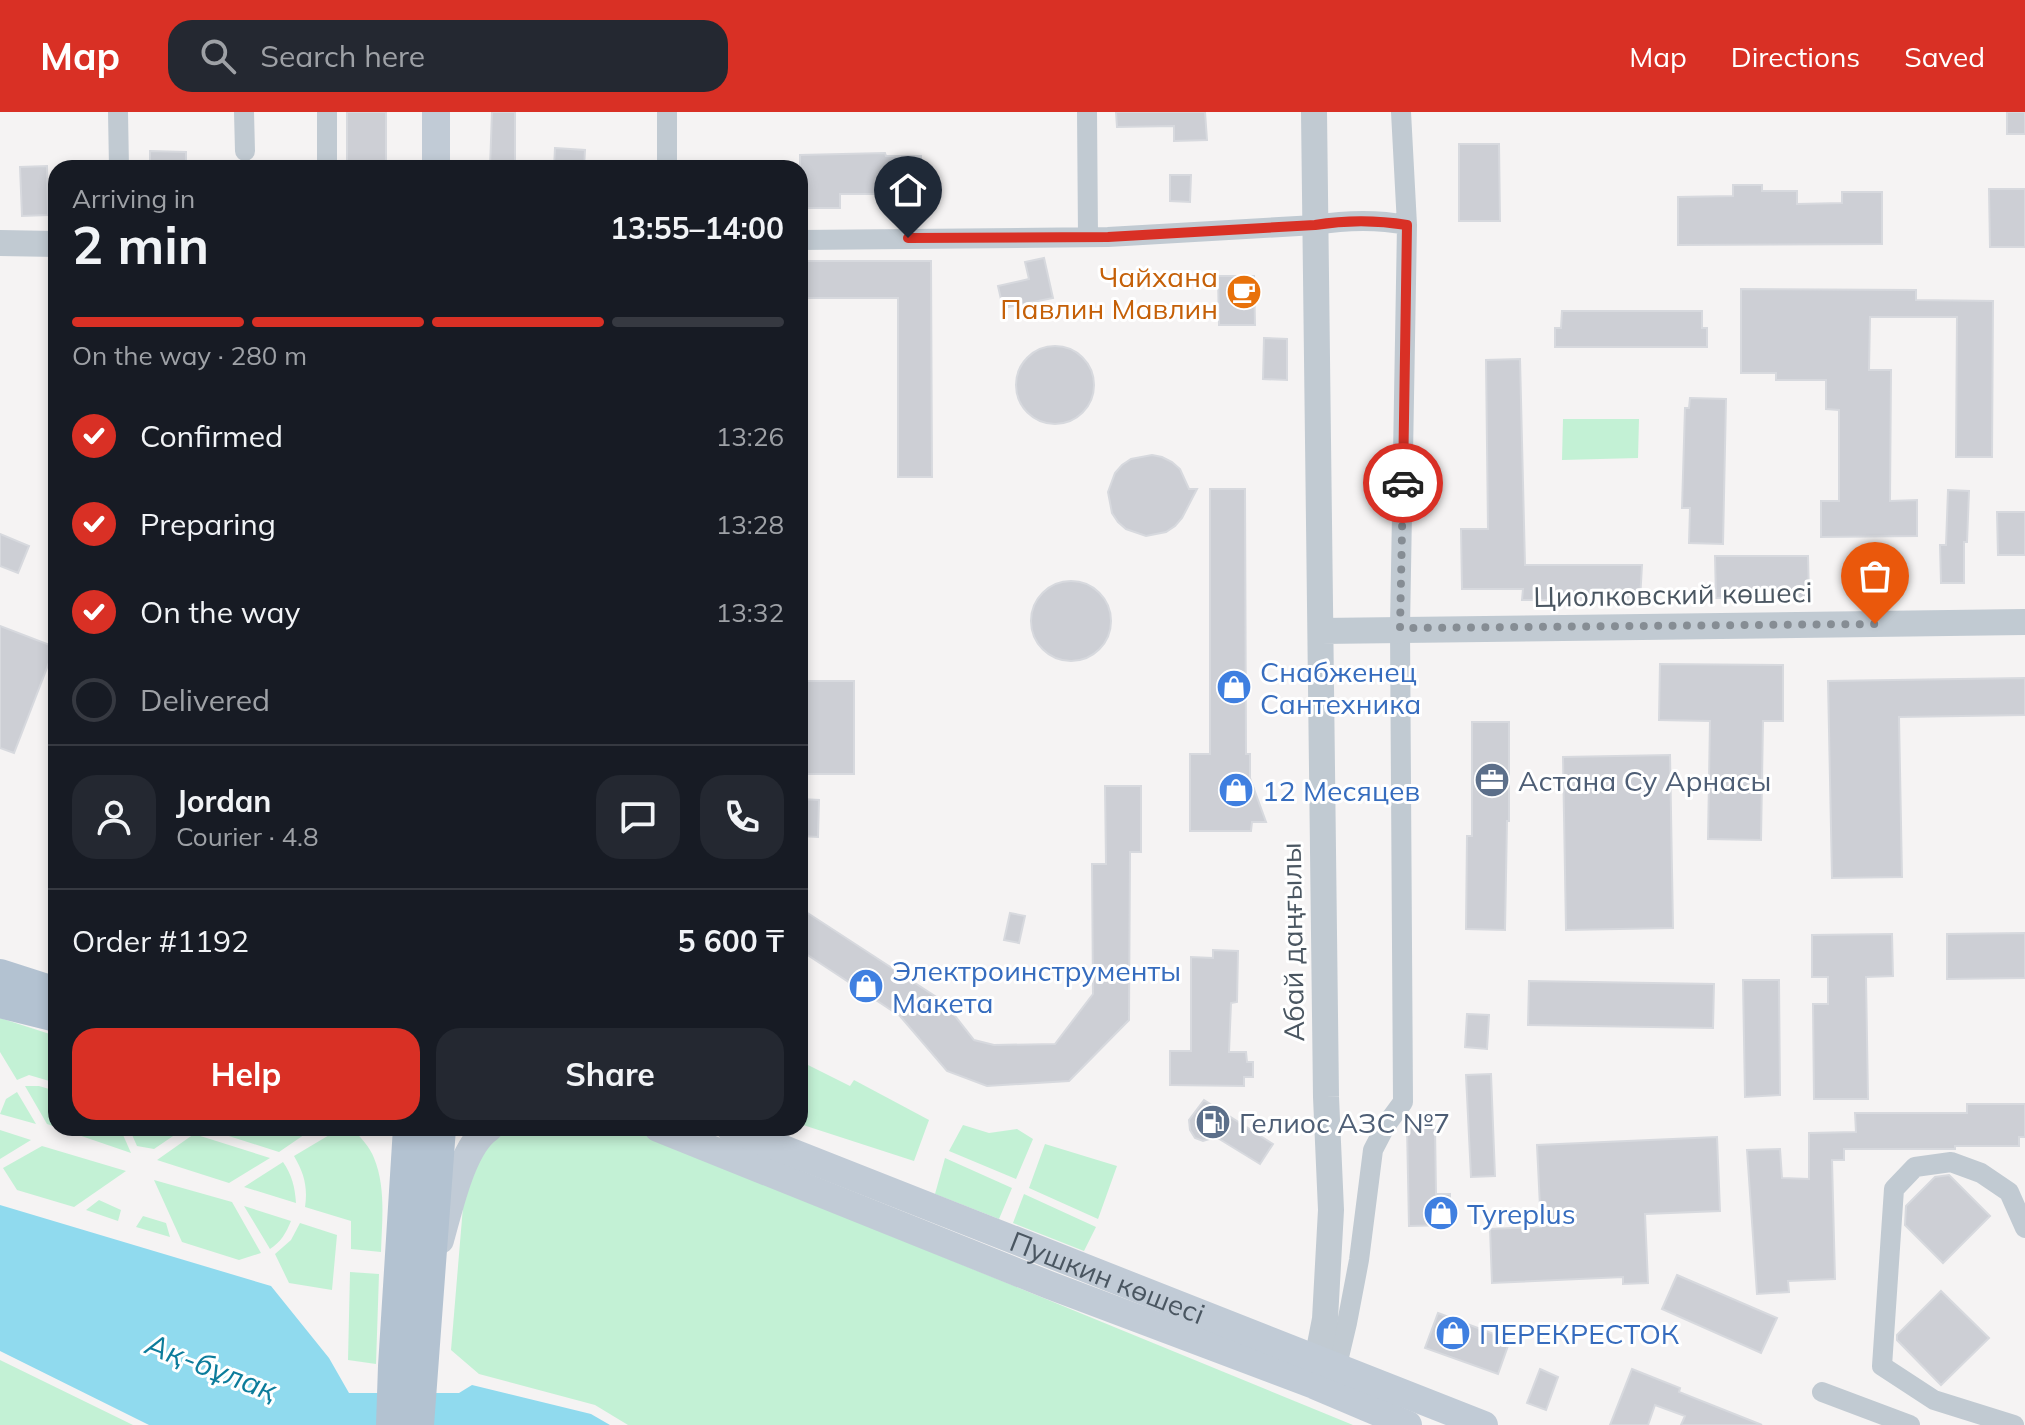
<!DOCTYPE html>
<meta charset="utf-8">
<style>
:root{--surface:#171b24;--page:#242831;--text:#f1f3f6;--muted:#9ea1a6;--line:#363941;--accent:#d93025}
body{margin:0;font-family:Mulish,sans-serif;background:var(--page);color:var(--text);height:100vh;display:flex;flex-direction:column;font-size:30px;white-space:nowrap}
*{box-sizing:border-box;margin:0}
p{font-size:26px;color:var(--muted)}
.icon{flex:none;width:44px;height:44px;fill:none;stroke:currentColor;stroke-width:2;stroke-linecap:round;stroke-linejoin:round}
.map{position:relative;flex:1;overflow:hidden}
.details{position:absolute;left:48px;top:48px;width:760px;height:976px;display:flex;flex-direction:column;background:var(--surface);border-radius:24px;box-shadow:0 4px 12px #0003}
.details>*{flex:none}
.pin{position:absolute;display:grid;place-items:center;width:68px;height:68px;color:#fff;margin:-82px -34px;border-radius:50% 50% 50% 0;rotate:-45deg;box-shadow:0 0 8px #0007}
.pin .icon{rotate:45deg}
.courier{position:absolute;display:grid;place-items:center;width:80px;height:80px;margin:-40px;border:6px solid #d93025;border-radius:50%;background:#fff;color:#222;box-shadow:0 2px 10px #0007}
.head em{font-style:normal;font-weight:700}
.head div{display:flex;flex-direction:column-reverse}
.head{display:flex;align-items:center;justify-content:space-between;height:136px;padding:0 24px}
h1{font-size:52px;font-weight:700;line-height:60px}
.bar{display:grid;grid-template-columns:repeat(4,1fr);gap:12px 8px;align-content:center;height:96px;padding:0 24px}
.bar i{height:10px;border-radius:6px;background:var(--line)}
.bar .on{background:var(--accent)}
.bar p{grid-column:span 4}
.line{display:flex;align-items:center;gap:20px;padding:0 24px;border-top:2px solid var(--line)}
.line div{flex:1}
.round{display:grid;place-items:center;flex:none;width:84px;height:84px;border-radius:24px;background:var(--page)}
ol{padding:0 24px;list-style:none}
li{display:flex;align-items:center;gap:24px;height:88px}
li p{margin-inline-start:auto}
li .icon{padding:8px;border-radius:50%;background:var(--accent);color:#fff;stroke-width:4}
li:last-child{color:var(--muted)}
li i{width:44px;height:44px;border:4px solid var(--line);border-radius:50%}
.action{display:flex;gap:16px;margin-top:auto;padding:16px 24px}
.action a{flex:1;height:92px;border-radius:24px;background:var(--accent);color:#fff;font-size:32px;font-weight:700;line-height:92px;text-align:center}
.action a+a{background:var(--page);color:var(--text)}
header{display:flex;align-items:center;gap:48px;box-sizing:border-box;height:112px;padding:0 40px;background:var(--accent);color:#fff}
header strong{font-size:38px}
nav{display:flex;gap:44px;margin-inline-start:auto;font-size:28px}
.search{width:560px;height:72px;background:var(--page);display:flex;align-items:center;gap:20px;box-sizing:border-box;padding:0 28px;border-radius:24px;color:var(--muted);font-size:30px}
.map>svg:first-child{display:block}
.green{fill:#c3f1d5}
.water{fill:#90daee}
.building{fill:#cdcfd5;stroke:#d7d9de;stroke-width:2}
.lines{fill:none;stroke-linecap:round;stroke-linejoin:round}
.minor{stroke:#c1cad2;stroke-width:20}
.tertiary{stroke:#c1cad2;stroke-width:26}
.secondary{stroke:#c1cbd6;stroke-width:28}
.primary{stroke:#b3c2d1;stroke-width:32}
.done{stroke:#868d94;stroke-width:8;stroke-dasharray:0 14.4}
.route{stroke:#d93025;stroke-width:10}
.labels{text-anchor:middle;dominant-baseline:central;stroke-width:6;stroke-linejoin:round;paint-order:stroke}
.food-label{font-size:28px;fill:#c56008;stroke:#fff;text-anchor:end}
.street-label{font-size:28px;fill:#4a5661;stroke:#fff}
.shop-label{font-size:28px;fill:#366cbe;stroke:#fff;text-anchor:start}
.service-label{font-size:28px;fill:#4e5e75;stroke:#fff;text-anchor:start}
.water-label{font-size:30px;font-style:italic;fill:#0c7c9b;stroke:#fff}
</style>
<header>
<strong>Map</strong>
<div class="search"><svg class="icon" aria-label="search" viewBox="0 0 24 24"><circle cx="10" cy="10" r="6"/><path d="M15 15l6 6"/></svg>Search here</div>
<nav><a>Map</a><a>Directions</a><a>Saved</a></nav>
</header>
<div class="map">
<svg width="2025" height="1313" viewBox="0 0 2025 1313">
<rect width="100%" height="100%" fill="#f5f3f3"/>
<!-- green -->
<path class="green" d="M1563,307h76l-1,39 -76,2z
M0,906l56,18v47l-27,-8 -12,5 -17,-28z
M808,953l42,21 4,-6 75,40 -15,41 -114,-37v-46z
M25,974h14l17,5v36l-9,-3z
M17,980l19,32 -36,-10 6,-15z
M963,1013l26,8 28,-4 16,10 -17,40 -67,-28z
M58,1016h62l11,25z
M129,1016h37l13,4 -25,17 -17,-3z
M204,1016h110l-35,24z
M341,1016h11c8,9 18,19 22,30 12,29 8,63 7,94l-30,-3v-28l-46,-14c3,-20 -1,-34 -11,-51z
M502,1016h127l724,297h-725l-33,-20 -116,-31 -28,-24 15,-179z
M0,1018l31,10 -31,19z
M194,1022l76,24 -41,25 -72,-23z
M1045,1032l72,22 -19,53 -69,-31z
M42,1034l84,25 -52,36 -57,-17 -14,-22z
M945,1046l67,30 -13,31 -64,-25z
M283,1050c9,13 12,25 13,41l-52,-16z
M154,1068l78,22 29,51 -22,7 -57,-18z
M1024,1082l72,33 -12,24 -71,-28z
M99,1088l22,10 -3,11 -32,-11z
M244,1094l47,15c-5,12 -10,21 -21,28z
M143,1104l23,7 4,14 -34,-10z
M300,1111l37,12 -5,55 -43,-7 -14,-29 16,-14z
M350,1160l29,2 -3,90 -28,-4z
M0,1248l133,65h-133z"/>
<!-- water -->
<path class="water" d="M0,1093l271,81 58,72 20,35h110l13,-8 119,29 19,11h-461l-149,-74z"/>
<!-- building -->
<path class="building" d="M347,0h39v56h-39z
M492,0h23v56h-25z
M1116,0h89l2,28 -33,1v-15l-57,1z
M2007,0h18v22h-18z
M1459,32h40l1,77h-41z
M555,36l30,2 -1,18h-30z
M150,39l36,1v16h-36z
M885,41l1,3h35v38h-81v14h-33v-13h-7v-40z
M47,54l1,49 -26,1 -2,-49z
M1170,63h21l-1,27 -20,-1z
M1733,73h29v6h35v13l45,-1v-11h40v52l-204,1v-48l55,-1z
M1989,77h36v58h-35z
M1044,146l9,40 -50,10 -5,-22 31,-7 -4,-17z
M800,149h131l1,216h-34v-179h-98z
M1218,164h36l1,49h-36z
M1741,177l175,1v10l77,1 -1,156h-36l1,-140h-87l-1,53h22l-1,131 27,-1v36l-96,1v-36h18v-91l-13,-1v-29h-50v-7h-35z
M1562,199h140v17h5v19h-152v-19h6z
M1264,226l23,1v41l-24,-1z
M1016 273a39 39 0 1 1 78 0a39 39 0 1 1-78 0Z
M1520,247l5,206h117l-2,35h-118l1,-11h-61l-1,-60h27l-2,-169z
M1690,286l36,1 -3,145 -34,-1 1,-35h-8l3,-100h4z
M1152,343l10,2 10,5 8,7 9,20h8l-15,29 -7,8 -9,6 -20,4 -20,-7 -8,-7 -6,-9 -4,-21 7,-19 7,-8 9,-6z
M1210,377h35l1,265h4v24l16,44h-14l-1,9h-61v-77h20z
M1948,378l21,1 -2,51h-3v41h-23l-1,-38h6z
M1997,400h28v43h-27z
M0,422l29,12 -11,27 -18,-7z
M1715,444h93l1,41 -93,1z
M1031 509a40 40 0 1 1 80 0a40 40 0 1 1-80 0Z
M0,514l55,21 -41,106 -14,-5z
M1660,552l123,1v56h-20l-2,119 -53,-1 2,-118 -51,-1z
M2025,566v37l-126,2 3,160 -70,1 -4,-197z
M800,569h54v93h-54z
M1472,610h37v99h-2l-2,109 -39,-1 1,-93h5z
M1670,643l3,173 -107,2 -3,-173z
M1105,674h36v66h-11l-1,168 -60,61 -82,5 -40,-15 -47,-55 -100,-66v-42l144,94 30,38 20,5 61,-1 38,-50 -1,-130h14z
M800,687l19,1 -1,37 -18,-1z
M1010,801l15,3 -6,27 -15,-3z
M2025,821v45l-78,1v-45z
M1892,822l1,42 -27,1 2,122h-54l-1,-95h15v-27h-16v-42z
M1213,838l25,1 -1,51 -6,1 -2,49h17l1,10h6v15h-9v9l-74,-1v-34h21v-94l22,1z
M1743,868h36l1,115 -35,2z
M1529,869l185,3 -1,44 -185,-3z
M1467,902l22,1 -2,34 -22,-2z
M1491,962l4,102 -24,1 -5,-102z
M1204,988l69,44 -13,20 -44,-27 -13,4 -8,-3 -5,-8 -1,-10z
M1967,992h58v33h-6v9h-64v3h-111v11h-12l3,119 -47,2 1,11 -32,2 -10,-144 33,-1 2,29 27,1v-46l47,-1 -1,-19h112z
M1407,1014h28l1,68h14v31l-41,1z
M1717,1025l3,74 -75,3 3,69 -25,1v-7l-131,6 -2,-54 51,-2 -4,-82z
M1949,1063l41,41 -47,47 -38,-38 1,-19 29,-29z
M1677,1163l100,43 -16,35 -99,-44z
M1941,1179l48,47 -48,47 -44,-45v-5z
M1438,1201l72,27 -12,34 -73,-26z
M1540,1257l18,8 -12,33 -19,-7z
M1632,1257l48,19 -1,4 83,33h-81l4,-9 -30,-11 -7,20h-38z"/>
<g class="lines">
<!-- minor -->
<path class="minor" d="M118,0l1,56
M244,0l1,39
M327,0v56
M667,0v56
M1087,0l1,124
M800,128l308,-3 207,-12c31,-5 61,-6 92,0
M1334,1266l13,-55 12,-63 14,-110 13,-25 17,-23 -3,-474 7,-403 -6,-113
M1822,1280l88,33
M2014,1313l-80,-25 -52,-34 12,-177 21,-22 36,-5 30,11 28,19 16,36"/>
<!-- tertiary -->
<path class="tertiary" d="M1314,0l12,985 5,113 -6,109 -8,41 -2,19
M0,131l56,1
M1321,519l704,-9"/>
<!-- secondary -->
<g class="secondary">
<path d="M436,0v56"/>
<path d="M658,1016l391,157 265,100 94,40"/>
<path id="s1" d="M730,1016l754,297"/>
<path d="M440,1128c9,-31 22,-94 49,-112"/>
</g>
<!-- primary -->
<path class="primary" d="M0,863l56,18
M0,890l56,14
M392,1313l2,-59 15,-238
M418,1313l22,-297"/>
</g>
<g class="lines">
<!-- done -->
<path class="done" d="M1403,371l-3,145 475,-4"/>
<!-- route -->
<path class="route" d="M908,126l200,-1 207,-12c31,-5 61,-5 92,0l-4,258"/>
</g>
<!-- icons -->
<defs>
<symbol id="cafe-disc" viewBox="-11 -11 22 22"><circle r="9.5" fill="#e8710a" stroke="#fff"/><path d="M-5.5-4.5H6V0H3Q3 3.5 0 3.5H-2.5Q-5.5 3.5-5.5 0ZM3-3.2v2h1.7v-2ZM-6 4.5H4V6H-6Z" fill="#fff"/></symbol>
<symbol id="shop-disc" viewBox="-11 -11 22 22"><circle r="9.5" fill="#3f7fe0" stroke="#fff"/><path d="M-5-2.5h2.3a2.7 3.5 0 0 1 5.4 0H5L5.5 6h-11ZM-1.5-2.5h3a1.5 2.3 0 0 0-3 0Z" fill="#fff"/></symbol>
<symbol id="office-disc" viewBox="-11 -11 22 22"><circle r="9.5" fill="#5c6f8a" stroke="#fff"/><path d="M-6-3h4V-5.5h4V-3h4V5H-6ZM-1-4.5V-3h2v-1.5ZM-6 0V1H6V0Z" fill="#fff"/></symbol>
<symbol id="fuel-disc" viewBox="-11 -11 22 22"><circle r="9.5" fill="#5c6f8a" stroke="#fff"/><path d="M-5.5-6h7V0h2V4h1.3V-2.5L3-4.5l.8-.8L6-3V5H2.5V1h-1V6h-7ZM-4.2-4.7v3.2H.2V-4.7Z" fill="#fff"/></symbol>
</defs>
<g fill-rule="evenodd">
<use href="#cafe-disc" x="1224" y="160" width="40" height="40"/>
<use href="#shop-disc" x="1214" y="555" width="40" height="40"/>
<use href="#office-disc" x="1472" y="648" width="40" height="40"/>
<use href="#shop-disc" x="1216" y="658" width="40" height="40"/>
<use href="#shop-disc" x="846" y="854" width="40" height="40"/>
<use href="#fuel-disc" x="1193" y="990" width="40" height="40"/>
<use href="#shop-disc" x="1421" y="1081" width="40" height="40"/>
<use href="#shop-disc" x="1433" y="1201" width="40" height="40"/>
</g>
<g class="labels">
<!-- food labels -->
<g class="food-label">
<text x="1218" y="164">Чайхана<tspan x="1218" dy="32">Павлин Мавлин</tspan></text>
</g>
<!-- street labels -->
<g class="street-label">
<text transform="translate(1673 482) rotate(-1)">Циолковский көшесі</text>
<text transform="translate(1292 830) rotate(-91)">Абай даңғылы</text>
<text stroke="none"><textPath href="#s1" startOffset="406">Пушкин көшесі</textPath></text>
</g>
<!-- shop labels -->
<g class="shop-label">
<text x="1260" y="559">Снабженец<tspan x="1260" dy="32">Сантехника</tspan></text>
<text x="1262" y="678">12 Месяцев</text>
<text x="892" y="858">Электроинструменты<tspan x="892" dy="32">Макета</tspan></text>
<text x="1467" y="1101">Tyreplus</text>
<text x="1479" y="1221">ПЕРЕКРЕСТОК</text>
</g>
<!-- service labels -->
<g class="service-label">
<text x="1518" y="668">Астана Су Арнасы</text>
<text x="1239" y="1010">Гелиос АЗС №7</text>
</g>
<!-- water labels -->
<g class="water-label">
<text transform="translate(212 1255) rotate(21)">Ақ-бұлақ</text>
</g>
</g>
</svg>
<div class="pin" style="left:1875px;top:512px;background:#ea580c"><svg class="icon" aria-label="bag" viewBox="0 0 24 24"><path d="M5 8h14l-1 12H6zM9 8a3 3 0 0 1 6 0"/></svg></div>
<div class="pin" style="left:908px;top:126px;background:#1f2937"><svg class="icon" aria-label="home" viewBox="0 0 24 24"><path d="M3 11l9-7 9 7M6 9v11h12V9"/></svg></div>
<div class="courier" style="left:1403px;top:371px"><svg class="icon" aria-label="car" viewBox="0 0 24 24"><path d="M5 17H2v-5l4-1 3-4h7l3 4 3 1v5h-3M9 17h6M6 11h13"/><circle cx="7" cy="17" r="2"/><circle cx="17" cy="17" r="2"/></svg></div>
<section class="details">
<div class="head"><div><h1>2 min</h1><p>Arriving in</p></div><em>13:55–14:00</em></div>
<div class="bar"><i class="on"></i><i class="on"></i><i class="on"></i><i></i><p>On the way · 280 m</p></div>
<ol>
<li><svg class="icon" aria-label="check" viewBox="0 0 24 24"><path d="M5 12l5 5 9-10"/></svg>Confirmed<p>13:26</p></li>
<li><svg class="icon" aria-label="check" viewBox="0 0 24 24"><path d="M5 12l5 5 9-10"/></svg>Preparing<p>13:28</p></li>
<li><svg class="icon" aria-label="check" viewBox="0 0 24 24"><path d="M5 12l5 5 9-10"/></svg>On the way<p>13:32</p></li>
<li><i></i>Delivered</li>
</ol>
<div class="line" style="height:144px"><a class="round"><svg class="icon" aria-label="person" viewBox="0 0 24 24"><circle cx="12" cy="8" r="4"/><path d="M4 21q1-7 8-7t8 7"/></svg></a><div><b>Jordan</b><p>Courier · 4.8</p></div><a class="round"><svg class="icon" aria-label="chat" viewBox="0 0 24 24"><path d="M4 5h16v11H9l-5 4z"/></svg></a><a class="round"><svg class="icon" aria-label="phone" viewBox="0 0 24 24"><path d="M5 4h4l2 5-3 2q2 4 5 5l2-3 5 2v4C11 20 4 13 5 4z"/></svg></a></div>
<div class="line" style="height:104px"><div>Order #1192</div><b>5 600 ₸</b></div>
<div class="action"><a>Help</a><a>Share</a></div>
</section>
</div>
